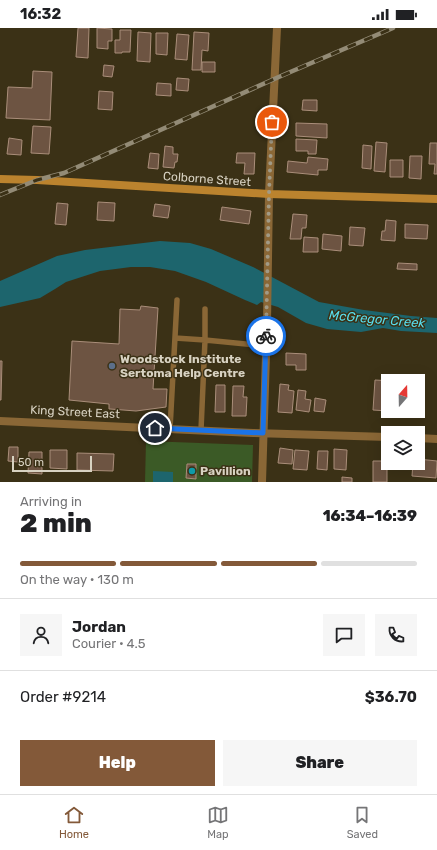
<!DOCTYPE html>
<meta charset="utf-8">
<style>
:root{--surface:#fff;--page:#f6f6f6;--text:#202124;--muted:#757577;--line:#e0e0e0;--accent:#835939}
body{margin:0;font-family:Rubik,sans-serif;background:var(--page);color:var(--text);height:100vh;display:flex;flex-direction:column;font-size:15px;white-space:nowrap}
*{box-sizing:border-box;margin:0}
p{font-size:13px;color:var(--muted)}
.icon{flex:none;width:22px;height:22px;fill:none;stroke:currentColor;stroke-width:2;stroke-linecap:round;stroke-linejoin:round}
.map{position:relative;height:454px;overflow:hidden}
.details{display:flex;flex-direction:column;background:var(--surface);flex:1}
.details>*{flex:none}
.needle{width:26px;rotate:20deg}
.buttons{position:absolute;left:381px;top:346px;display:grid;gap:8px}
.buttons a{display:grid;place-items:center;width:44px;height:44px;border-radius:0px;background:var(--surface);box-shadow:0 4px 16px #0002;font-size:20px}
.scale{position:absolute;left:12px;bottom:10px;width:80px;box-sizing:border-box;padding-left:4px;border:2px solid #d8d2c2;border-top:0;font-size:11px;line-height:14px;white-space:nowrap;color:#d8d2c2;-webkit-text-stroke:3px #3b3116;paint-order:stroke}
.pin{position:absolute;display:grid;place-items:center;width:34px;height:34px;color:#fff;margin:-17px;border:2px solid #fff;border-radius:50%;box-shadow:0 1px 4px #0007}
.courier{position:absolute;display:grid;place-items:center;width:40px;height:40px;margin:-20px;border:3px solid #1a73e8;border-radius:50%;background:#fff;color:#222;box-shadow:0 1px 5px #0007}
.summary em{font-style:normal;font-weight:800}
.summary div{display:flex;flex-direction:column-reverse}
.summary{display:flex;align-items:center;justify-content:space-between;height:68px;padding:0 20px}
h1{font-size:26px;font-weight:800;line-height:30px}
.bar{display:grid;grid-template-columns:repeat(4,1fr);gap:6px 4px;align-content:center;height:48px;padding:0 20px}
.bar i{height:5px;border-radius:3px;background:var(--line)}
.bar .on{background:var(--accent)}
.bar p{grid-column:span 4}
.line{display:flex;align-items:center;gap:10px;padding:0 20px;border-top:1px solid var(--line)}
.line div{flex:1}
.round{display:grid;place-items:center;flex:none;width:42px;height:42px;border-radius:0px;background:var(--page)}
.button{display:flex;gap:8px;margin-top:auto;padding:8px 20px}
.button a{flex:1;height:46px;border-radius:0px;background:var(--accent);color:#fff;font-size:16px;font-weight:800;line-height:46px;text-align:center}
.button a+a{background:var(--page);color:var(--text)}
.status{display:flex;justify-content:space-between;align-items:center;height:28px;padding:0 20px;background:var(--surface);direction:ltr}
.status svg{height:11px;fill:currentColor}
.menu{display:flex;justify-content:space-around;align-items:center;height:56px;border-top:1px solid var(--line);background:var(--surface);font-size:11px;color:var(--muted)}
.menu a{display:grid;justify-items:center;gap:2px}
.menu .on{color:var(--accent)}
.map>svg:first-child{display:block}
.green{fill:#3b5a26}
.water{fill:#1d656d}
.building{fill:#6d5442;stroke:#aa8e7a}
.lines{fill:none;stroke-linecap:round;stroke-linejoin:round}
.lane{stroke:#8a6736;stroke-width:5.5}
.street{stroke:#8a6736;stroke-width:8}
.secondary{stroke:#bb832e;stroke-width:8}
.rail-casing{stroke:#938b76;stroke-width:4.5}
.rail{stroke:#3b3116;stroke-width:3;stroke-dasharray:9;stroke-linecap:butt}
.done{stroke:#a19a86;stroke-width:4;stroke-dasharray:0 7.2}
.route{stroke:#1a73e8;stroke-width:5}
.service-dot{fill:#5c6f8a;stroke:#3b3116;stroke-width:1.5}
.culture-dot{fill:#0f9aa8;stroke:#3b3116;stroke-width:1.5}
.labels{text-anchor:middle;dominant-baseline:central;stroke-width:3;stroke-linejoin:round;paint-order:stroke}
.street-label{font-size:12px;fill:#d8d2c2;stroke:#3b3116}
.poi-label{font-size:12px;font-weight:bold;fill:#d8d2c2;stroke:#3b3116;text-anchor:start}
.water-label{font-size:13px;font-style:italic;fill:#58deee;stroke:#3b3116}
</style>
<div class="status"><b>16:32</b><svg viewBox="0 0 49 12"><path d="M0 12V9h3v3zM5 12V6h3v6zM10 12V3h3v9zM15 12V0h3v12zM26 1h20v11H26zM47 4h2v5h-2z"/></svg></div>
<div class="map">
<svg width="437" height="454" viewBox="0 0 437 454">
<rect width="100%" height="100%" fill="#3b3116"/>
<!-- green -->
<path class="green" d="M146,413l107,4 -1,37h-107z"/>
<!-- water -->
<path class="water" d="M160,213l30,2 21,6 42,18 66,35 45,8 47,6 26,2v15l-36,-2 -18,-3 -22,4 -34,-3 -21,-6 -28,-16 -17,-5 -4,3 -12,-5 -39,-18 -31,-11 -25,-4h-19l-31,4 -34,11 -11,7 -15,9 -40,9v-26l57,-25 28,-6z
M153,443l20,1v10h-20z"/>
<!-- building -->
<path class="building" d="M78,0h11l-1,30 -12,-1z
M97,0l15,1v12h-4v8l-11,-1z
M120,2h11l-1,22h-8v1h-7v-13h5z
M138,4l13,1 -1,29 -13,-1z
M194,4l15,1 -1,18 -6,-1 -1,20h-9z
M156,5h12l-1,22 -11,-1z
M177,6l12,1 -2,25 -12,-1z
M202,34h13v10h-13z
M104,37l10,1 -2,11 -9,-1z
M33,43l19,1 -2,48 -44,-2 2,-31 24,1z
M177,50l12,1 -1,12 -12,-1z
M157,55l14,1v12l-15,-1z
M99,63l14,1 -1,18 -14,-1z
M303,72h14v11l-15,-1z
M296,95l31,1v14l-31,-2z
M33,98l18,1 -2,27 -18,-1z
M9,110l13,2 -1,15 -14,-1z
M296,111l21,1 -1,14h-8v-3h-12z
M376,114l11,1 -2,29 -11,-1z
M430,115h7v31h-3l1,-10h-6z
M363,117l9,1 -1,23 -9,-1z
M165,118l8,1v7h5l-1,8h-2l-1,6 -11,-1z
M150,125l9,1 -1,15 -10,-1z
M237,125h18l-1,21h-10l1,-11h-9z
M410,128h12l-1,23 -12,-1z
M308,129l20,2 -1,11h-9v5l-31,-3 1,-11 19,2z
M390,132h13v17h-13z
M98,174l17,1 -1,18 -17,-1z
M57,175l11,1 -2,21 -11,-1z
M155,176l15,2 -2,12 -15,-2z
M222,179l29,4 -2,13 -29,-4z
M293,186l14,1 -1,13h-4l-1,11h-11z
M386,192l10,1 -1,20 -14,-1 1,-9h3z
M405,196l23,1 -1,14 -22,-1z
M350,199l15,1 -2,18 -14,-1z
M323,206l19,2 -1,15 -19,-2z
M304,209l14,1v14h-15z
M398,235l19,1v6l-20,-1z
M141,278l17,2 -5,81h14l-1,18 -30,4 -26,-2h-1v-5l-40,-4 3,-59 47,3 1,-35 20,1z
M286,325l20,1v16h-10v-5h-10z
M0,333h2l-1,39h-1z
M375,352l17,1h-4v30l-15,-1z
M280,356l9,1 -1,5 6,1 -2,22 -14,-1z
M216,357h9v27h-10z
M233,358h11l-1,11h4l-1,19h-14z
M298,362l8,1 -1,8 6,1 -2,12 -13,-2z
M315,370l11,2 -2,12 -10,-1z
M9,419h9v15l-10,-1z
M280,420l13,2 -1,14 -14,-1z
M334,421l13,1 -1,20 -12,-1z
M50,422h17v19l-17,-1z
M295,422l14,1 -2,19 -14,-1z
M318,423h10l-1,19 -10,-1z
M29,424h13v22l-14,-1z
M77,425l37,1 -1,17 -36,-1z
M418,431l19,2 -1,17 -24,-2 1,-13h5z
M373,433h14v21h-14z
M187,436h9v15l-10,-1z
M342,449l10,1v4h-10z"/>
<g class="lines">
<!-- lane -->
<path class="lane" d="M205,281v31l61,6
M175,310l30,2 -4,90
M170,401l7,-129"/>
<!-- street -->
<path class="street" d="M0,393l253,12 135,4
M418,410l19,1
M262,454l5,-159 2,-129 8,-166"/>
<!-- secondary -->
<path class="secondary" d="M0,151l37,1 232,14 168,5"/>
<defs>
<path id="rail" d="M0,167l37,-15 27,-7 217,-97 112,-48"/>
</defs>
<!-- rail casing -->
<use href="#rail" class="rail-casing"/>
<!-- rail -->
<use href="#rail" class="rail"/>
</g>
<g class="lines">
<!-- done -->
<path class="done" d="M266,308l3,-142 3,-72"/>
<!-- route -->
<path class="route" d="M155,400l108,5 3,-97"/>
</g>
<!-- markers -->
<circle class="service-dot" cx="112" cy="338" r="4"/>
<circle class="culture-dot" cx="192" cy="443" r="4"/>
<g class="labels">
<!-- street labels -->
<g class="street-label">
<text transform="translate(207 151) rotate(4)">Colborne Street</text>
<text transform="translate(75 384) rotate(3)">King Street East</text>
</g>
<!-- poi labels -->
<g class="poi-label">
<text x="120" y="331">Woodstock Institute<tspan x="120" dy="14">Sertoma Help Centre</tspan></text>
<text x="200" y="443">Pavillion</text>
</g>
<!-- water labels -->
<g class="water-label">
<text transform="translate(377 291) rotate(5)">McGregor Creek</text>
</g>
</g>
</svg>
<div class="buttons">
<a><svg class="needle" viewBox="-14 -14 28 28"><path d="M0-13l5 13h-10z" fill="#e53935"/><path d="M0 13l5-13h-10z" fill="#757577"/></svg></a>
<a><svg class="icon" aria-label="layers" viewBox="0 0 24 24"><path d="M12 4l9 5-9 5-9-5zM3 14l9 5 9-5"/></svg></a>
</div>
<div class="scale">50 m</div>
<div class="pin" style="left:272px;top:94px;background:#ea580c"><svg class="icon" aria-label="bag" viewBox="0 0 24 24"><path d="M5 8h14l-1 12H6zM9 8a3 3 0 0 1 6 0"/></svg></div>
<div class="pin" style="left:155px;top:400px;background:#1f2937"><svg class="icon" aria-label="home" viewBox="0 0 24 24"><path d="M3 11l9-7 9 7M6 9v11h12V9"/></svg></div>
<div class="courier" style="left:266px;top:308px"><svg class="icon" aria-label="bike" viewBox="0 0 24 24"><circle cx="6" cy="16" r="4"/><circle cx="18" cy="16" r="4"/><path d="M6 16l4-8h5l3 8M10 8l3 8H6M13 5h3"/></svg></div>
</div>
<section class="details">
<div class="summary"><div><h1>2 min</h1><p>Arriving in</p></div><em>16:34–16:39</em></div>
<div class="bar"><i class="on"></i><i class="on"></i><i class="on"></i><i></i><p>On the way · 130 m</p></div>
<div class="line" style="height:72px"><a class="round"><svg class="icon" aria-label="person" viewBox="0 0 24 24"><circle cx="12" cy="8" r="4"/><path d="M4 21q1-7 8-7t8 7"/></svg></a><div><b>Jordan</b><p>Courier · 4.5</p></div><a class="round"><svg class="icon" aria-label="chat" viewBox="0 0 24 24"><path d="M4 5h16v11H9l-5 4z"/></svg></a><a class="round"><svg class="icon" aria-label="phone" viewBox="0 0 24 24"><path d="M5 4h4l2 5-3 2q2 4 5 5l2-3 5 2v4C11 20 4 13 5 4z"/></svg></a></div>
<div class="line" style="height:52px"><div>Order #9214</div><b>$36.70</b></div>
<div class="button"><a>Help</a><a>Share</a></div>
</section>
<nav class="menu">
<a class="on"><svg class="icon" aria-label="home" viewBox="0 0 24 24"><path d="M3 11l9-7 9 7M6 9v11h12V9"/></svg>Home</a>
<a><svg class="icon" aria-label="map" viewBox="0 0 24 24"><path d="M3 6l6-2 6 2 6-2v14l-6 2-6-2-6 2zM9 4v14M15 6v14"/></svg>Map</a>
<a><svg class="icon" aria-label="saved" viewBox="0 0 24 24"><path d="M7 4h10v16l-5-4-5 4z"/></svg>Saved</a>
</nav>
